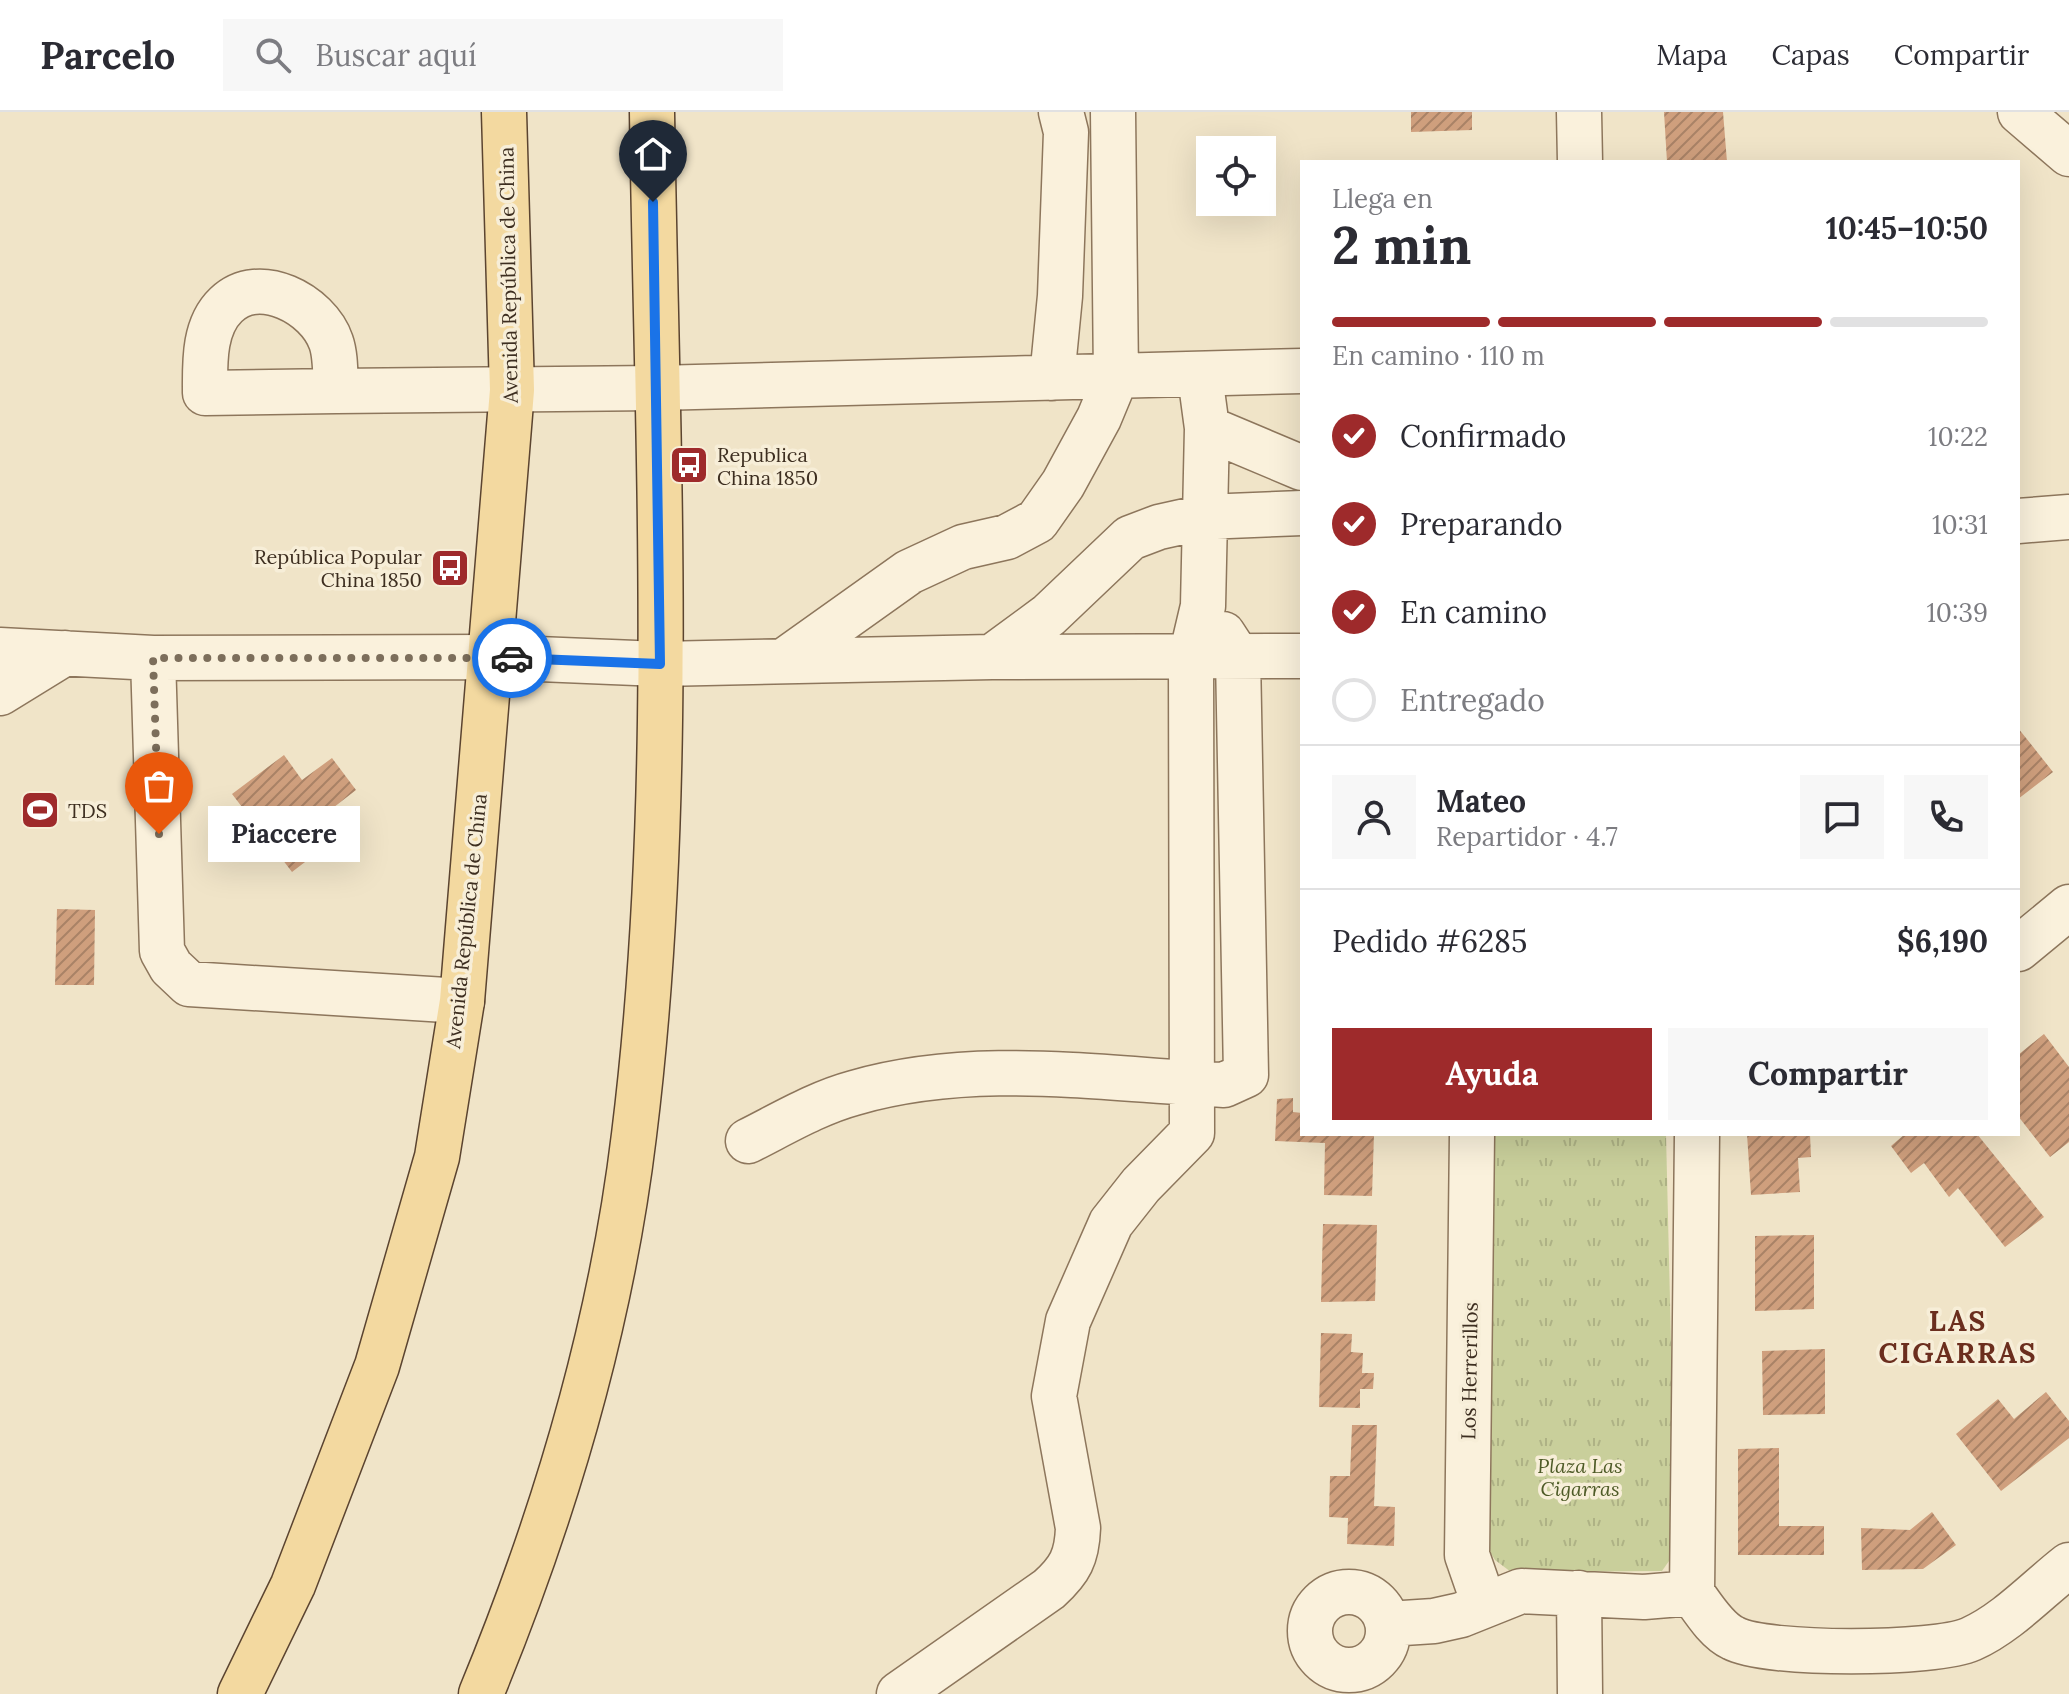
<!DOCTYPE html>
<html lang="es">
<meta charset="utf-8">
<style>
:root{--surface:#fff;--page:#f7f7f7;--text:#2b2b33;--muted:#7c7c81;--line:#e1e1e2;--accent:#9e2a2b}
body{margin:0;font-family:Lora,serif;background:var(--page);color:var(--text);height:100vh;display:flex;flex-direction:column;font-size:30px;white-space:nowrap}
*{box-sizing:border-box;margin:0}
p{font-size:26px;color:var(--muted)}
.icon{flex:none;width:44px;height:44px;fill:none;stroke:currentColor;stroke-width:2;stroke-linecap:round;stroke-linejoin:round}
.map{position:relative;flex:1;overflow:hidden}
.side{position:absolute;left:1300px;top:48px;width:720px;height:976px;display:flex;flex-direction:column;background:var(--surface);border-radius:0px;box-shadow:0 8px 32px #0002}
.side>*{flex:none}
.fabs{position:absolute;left:1196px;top:24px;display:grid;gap:16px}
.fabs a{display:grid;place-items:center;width:80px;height:80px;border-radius:0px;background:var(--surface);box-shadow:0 8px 32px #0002;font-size:40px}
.pin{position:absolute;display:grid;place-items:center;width:68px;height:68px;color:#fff;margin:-82px -34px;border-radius:50% 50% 50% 0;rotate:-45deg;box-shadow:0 0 8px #0007}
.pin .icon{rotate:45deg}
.courier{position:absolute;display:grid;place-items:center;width:80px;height:80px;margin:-40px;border:6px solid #1a73e8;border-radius:50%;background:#fff;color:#222;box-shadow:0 2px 10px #0007}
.bubble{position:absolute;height:56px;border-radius:0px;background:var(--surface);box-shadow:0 8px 32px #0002;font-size:26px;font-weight:700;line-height:56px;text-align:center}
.headline em{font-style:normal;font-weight:700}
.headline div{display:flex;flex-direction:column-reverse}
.headline{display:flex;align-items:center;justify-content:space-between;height:136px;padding:0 32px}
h1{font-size:52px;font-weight:700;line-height:60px}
.bar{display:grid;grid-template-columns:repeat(4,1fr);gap:12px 8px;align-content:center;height:96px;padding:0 32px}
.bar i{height:10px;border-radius:6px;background:var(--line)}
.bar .active{background:var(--accent)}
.bar p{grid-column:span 4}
.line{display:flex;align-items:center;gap:20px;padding:0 32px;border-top:2px solid var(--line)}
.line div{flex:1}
.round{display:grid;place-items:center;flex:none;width:84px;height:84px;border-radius:0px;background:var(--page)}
ol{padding:0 32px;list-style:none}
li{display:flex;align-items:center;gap:24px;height:88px}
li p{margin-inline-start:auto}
li .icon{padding:8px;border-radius:50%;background:var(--accent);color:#fff;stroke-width:4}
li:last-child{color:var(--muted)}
li i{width:44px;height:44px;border:4px solid var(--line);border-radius:50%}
.button{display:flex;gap:16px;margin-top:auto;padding:16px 32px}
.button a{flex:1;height:92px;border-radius:0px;background:var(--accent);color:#fff;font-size:32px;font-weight:700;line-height:92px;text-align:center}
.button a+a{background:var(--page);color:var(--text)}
header{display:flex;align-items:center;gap:48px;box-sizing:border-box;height:112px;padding:0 40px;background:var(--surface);border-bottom:2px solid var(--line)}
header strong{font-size:38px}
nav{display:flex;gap:44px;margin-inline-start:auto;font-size:28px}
.search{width:560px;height:72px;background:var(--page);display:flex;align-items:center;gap:20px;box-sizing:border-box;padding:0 28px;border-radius:0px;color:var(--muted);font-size:30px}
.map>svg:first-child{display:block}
.park{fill:url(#park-tufts)}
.building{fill:url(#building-hatch)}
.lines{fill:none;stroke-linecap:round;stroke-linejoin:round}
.minor-casing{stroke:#8d765c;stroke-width:47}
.major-casing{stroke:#5b4430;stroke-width:47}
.minor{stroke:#faf1dc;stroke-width:44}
.major{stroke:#f3d9a0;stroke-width:44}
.done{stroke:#7c6e5b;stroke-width:8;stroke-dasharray:0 14.4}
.route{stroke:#1a73e8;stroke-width:10}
.labels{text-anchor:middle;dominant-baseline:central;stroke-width:7;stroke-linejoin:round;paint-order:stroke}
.street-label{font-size:20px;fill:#3d2e20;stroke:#f7eed8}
.poi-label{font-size:20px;fill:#3d2e20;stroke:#f7eed8;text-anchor:start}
.park-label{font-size:20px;font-style:italic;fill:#4d5a26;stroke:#f7eed8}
.district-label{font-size:28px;font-weight:bold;letter-spacing:2px;fill:#6b2e1e;stroke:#f7eed8}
</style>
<header>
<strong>Parcelo</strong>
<div class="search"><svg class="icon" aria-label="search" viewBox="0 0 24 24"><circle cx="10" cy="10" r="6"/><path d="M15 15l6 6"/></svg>Buscar aquí</div>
<nav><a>Mapa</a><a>Capas</a><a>Compartir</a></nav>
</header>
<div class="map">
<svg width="2069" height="1582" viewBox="0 0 2069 1582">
<defs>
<pattern id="park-tufts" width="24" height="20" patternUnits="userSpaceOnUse" patternTransform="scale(2)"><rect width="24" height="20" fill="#c9cf9b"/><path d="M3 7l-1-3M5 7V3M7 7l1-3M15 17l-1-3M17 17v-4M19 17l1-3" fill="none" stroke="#aeb285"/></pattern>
<pattern id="building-hatch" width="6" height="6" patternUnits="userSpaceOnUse" patternTransform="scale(2)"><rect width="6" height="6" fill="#cf9f7d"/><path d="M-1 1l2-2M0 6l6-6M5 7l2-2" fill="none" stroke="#a98266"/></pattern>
</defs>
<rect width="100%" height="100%" fill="#f0e4c8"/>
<!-- park -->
<path class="park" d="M1487,1022h179l10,417 -14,20 -151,1 -16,-12 -10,-16z"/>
<!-- building -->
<path class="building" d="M1411,0h61v18l-61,2z
M1664,0h59l4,50h-60z
M2018,616l35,44 -35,27z
M284,643l18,25 30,-22 24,32 -27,21 16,20 -53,41 -60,-78z
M57,797l38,1 -1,75h-39z
M2044,922l25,33v75l-19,15 -32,-41v-61z
M1293,986v14l9,1v21h72l-2,62 -48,-1 1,-52 -50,-2 2,-42z
M1747,1022h63l1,23 -13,1 2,34 -49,3z
M1905,1022h72l67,83 -39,30 -47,-59 -9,9 -25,-34 -13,10 -20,-27z
M1323,1112l54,1 -2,76 -54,1z
M1814,1123v74l-59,2v-75z
M1321,1221l31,1 -1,18 12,1 -1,20h12l-1,16h-13v19l-41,-1z
M1825,1237v65l-62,1 -1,-64z
M2046,1280l23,29v17l-68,53 -45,-57 42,-35 16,20z
M1352,1313h25l-3,81 21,1 -1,39 -47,-2 1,-26 -19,-1 1,-41h20z
M1779,1336v78h45v29h-86v-106z
M1932,1400l24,33 -33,24 -61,1 -1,-42 49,2z"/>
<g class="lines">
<defs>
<path id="minor" d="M1579,0l1,50
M2020,0l49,42
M1052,266l8,-82 6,-164 -5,-20
M336,279l-131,2c0,-29 -2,-66 21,-88 33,-32 92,-1 105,37 5,14 4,33 5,49l320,-3 646,-17
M1207,316l95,40
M2018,409l51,-4
M0,538l153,8 337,-1 170,7 332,-7 310,-1
M992,545l57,-42 81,-77 29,-11 45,-10 98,-4
M153,546l9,293 9,16 18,17 273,17
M784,549l125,-89 54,-25 44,-10 30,-16 26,-37 36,-66 17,-41 -3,-265
M0,581l65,-40
M2018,837l51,-42
M1472,1022l-5,421 17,49
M748,1029c34,-17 69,-38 106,-48 121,-35 246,-14 370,-8l22,-10 -8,-418 -15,-23
M1310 1519a39 39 0 1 1 78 0a39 39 0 1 1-78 0Z
M1579,1481l1,101
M1692,1481l5,-459
M1388,1512l46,-3 27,-6 60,-24 123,6 48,-4c11,15 24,37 41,45 33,18 203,17 238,1 36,-16 67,-50 98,-74
M899,1582l150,-105c21,-19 28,-32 29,-61l-24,-132 14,-75 43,-98 30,-38 51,-52 -1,-476 12,-51 4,-178 -7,-52"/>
<path id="major" d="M240,1582l53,-109 84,-219 60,-209 25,-156 50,-611 -8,-278
M481,1582c73,-177 130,-368 153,-559 42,-339 23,-683 18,-1023"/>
</defs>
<!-- minor casing -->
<use href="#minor" class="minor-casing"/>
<!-- major casing -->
<use href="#major" class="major-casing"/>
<!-- minor -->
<use href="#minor" class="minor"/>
<!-- major -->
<use href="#major" class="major"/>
</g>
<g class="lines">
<!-- done -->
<path class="done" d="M159,722l-6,-176h359"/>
<!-- route -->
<path class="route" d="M512,546l148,6 -7,-462"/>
</g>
<!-- icons -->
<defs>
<symbol id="bus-square" viewBox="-11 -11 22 22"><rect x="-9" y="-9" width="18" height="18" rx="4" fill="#9e2a2b" stroke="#f7eed8"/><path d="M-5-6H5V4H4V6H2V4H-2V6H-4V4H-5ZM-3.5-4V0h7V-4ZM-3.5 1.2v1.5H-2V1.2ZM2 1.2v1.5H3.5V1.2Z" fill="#fff"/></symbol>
<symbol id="stadium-square" viewBox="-11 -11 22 22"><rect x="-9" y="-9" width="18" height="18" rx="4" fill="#9e2a2b" stroke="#f7eed8"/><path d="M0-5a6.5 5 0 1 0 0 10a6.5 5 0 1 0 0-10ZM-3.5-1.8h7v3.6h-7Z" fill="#fff"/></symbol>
</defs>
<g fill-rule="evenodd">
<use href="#bus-square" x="667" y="331" width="44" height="44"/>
<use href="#bus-square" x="428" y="434" width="44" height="44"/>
<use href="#stadium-square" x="18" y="676" width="44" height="44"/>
</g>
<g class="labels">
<!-- street labels -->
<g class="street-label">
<text transform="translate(508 163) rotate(-91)">Avenida República de China</text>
<text transform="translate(466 809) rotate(-84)">Avenida República de China</text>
<text transform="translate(1469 1259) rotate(-89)">Los Herrerillos</text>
</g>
<!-- poi labels -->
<g class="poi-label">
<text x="717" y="342">Republica<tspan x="717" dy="23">China 1850</tspan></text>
<text x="422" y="444" text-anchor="end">República Popular<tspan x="422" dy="23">China 1850</tspan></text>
<text x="68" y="698">TDS</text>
</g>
<!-- park labels -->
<g class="park-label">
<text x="1580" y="1353">Plaza Las<tspan x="1580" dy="23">Cigarras</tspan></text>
</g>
<!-- district labels -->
<g class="district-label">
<text x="1958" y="1209">LAS<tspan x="1958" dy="32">CIGARRAS</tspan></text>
</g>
</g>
</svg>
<div class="fabs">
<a><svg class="icon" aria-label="locate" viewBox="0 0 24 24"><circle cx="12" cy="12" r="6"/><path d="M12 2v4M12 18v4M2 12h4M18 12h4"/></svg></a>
</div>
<div class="pin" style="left:159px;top:722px;background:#ea580c"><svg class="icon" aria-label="bag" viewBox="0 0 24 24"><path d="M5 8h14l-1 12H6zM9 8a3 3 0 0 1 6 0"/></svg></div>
<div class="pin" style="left:653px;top:90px;background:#1f2937"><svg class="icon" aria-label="home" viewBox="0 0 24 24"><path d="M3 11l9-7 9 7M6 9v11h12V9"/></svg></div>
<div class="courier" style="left:512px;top:546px"><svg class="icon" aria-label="car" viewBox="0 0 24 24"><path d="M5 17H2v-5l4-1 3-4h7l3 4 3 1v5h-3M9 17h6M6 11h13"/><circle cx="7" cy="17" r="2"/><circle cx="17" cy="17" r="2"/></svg></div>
<div class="bubble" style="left:208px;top:694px;width:152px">Piaccere</div>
<section class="side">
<div class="headline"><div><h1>2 min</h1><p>Llega en</p></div><em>10:45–10:50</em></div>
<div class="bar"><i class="active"></i><i class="active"></i><i class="active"></i><i></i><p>En camino · 110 m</p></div>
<ol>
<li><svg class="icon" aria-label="check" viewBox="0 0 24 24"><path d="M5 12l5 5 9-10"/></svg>Confirmado<p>10:22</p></li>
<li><svg class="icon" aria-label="check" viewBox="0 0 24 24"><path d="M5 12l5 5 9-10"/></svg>Preparando<p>10:31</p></li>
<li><svg class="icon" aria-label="check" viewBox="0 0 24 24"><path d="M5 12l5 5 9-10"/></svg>En camino<p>10:39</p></li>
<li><i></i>Entregado</li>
</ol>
<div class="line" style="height:144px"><a class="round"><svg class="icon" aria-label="person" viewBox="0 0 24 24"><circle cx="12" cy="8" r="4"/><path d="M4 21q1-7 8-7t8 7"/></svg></a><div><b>Mateo</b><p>Repartidor · 4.7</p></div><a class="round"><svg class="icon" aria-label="chat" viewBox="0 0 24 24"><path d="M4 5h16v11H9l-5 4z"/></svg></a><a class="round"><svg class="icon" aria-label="phone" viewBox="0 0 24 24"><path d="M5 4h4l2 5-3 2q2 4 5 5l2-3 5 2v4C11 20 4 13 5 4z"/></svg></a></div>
<div class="line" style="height:104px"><div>Pedido #6285</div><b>$6,190</b></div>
<div class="button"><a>Ayuda</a><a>Compartir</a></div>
</section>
</div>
